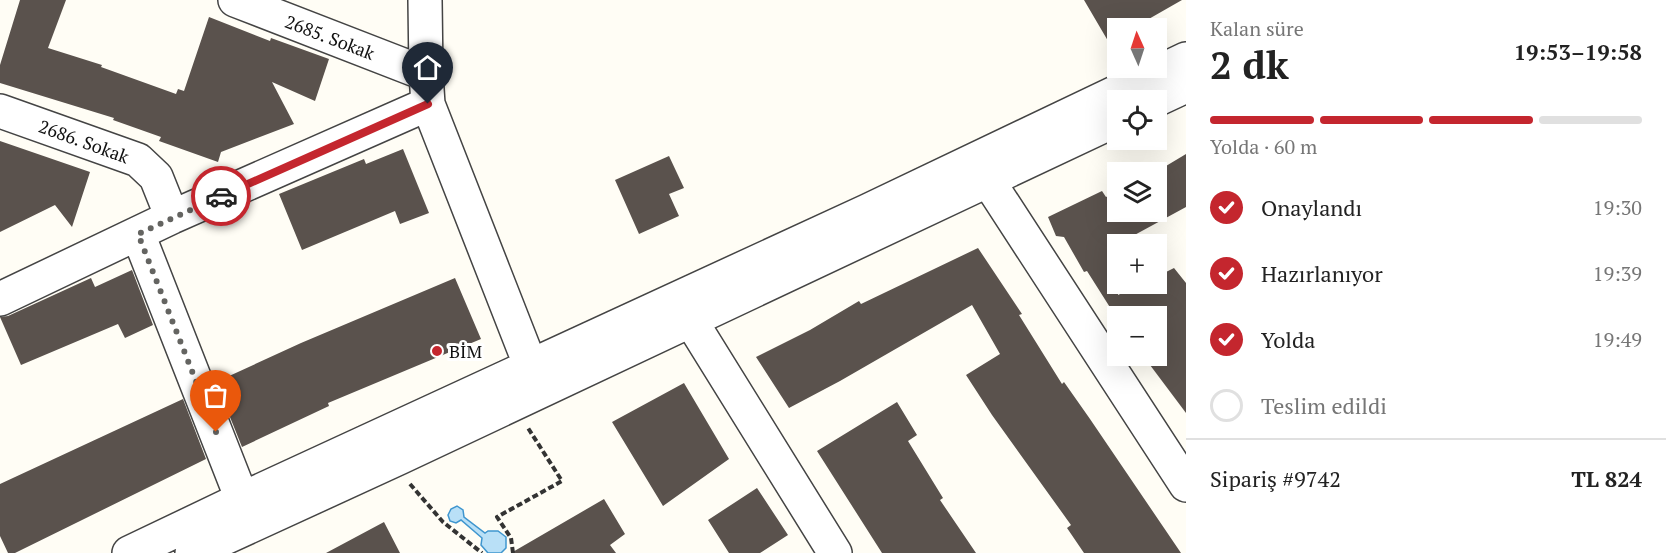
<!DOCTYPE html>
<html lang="tr">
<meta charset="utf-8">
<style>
:root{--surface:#fff;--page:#f2f2f2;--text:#222;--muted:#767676;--line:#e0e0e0;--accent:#c4262e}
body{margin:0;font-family:"PT Serif",serif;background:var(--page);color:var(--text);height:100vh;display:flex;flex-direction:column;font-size:22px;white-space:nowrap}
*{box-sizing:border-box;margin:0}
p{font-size:20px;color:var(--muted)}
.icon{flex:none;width:33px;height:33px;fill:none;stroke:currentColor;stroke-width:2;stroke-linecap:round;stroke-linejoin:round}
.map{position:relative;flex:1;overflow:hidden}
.sheet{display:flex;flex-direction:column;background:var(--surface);width:480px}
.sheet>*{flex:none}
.needle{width:39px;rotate:357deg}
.controls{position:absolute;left:1107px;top:18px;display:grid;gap:12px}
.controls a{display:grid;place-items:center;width:60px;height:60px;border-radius:0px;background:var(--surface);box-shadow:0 6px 24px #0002;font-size:30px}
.pin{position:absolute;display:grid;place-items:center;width:51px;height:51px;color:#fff;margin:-62px -26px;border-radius:50% 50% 50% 0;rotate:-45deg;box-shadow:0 0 6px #0007}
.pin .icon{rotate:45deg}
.courier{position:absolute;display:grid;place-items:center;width:60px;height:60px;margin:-30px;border:4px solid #c4262e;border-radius:50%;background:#fff;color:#222;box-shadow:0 2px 8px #0007}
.headline em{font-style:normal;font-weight:800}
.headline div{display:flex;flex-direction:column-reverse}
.headline{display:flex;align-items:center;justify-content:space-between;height:102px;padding:0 24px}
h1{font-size:39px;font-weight:800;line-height:45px}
.bar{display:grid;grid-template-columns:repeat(4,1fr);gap:9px 6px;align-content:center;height:72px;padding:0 24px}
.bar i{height:8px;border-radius:4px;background:var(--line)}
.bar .on{background:var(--accent)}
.bar p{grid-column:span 4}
.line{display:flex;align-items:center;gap:15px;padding:0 24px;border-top:2px solid var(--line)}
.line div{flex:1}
ol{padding:0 24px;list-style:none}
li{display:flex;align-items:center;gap:18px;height:66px}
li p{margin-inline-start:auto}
li .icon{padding:6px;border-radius:50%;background:var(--accent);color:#fff;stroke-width:4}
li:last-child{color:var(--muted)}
li i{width:33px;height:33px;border:3px solid var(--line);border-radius:50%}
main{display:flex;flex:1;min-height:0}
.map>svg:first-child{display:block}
.water{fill:#b9e0f7;stroke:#3f96cf;stroke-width:1.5}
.building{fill:#5a524d}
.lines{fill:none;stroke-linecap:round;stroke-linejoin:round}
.minor-casing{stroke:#444;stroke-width:36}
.path{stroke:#333;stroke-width:4;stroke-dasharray:6 3;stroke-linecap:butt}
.minor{stroke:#fff;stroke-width:33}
.done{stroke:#646461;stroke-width:6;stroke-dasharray:0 10.8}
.route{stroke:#c4262e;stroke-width:8}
.poi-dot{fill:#c4262e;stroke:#fff;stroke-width:2}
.labels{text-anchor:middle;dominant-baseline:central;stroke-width:6;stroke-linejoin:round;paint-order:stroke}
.street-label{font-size:18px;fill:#111;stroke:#fff}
.poi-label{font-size:18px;fill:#111;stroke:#fff;text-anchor:start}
</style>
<main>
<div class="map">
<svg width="1186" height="553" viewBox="0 0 1186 553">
<rect width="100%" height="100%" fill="#fffdf5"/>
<!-- water -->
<path class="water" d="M457,506l6,4 1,7 21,16 3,-2h10l8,6v11l-5,5h-13l-7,-8 1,-7 -21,-18 -5,3 -6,-2 -2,-6 3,-6z"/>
<!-- building -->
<path class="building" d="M20,0h46l-18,48 54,17 -1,2 75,27 2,-5 6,2 25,-74 61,24 1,-3 58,21 -14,42 -43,-19 22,42 -73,28 -3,10 -59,-21 2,-4 -48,-17 1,-2 -114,-35v-18z
M1084,0h98l-49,28h-15v30z
M0,141l90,31 -18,55 -17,-22 -55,27z
M403,149l26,64 -29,11 -5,-13 -93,39 -23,-56 85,-35 2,5z
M1186,154v53l-68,37v51l24,-11h14v-7l18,-9 12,15v130l-42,-56 12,-1v-40h-38v4l-31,-49 -3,1 -20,-35 -8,-1 -8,-19 54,-26 4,6 12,-6v21h38v-40z
M669,156l15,32 -15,6 10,22 -40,18 -24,-54z
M978,248l44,66 -3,1 43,69 2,-2 26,37 91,134h-97l-17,-25 4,-3 -79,-110 -26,-40 34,-21 -28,-49 -132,76 -51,27 -33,-51 54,-27 49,-29 2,3z
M132,270l21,55 -28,13 -7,-14 -97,41 -21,-48 8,-1 83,-38 4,9z
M455,278l26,61 -153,64 1,3 -87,41 -26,-65 85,-39z
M684,383l45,76 -66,47 -51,-84z
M183,399l23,60 -191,94h-7l-8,-17v-52z
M897,402l20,33 -9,6 35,57 -3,2 36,53h-94l-65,-102z
M757,488l31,47 -28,18h-31l-21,-33z
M604,499l21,35 -15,11 6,8h-105z
M384,522l16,31h-74z"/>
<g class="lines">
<defs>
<path id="minor" d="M235,0l191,74
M425,0l1,74 2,30 103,263
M1156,100l30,-14
M0,111l138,49 18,17 16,40
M987,179l199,306
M138,234l104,265
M0,299l172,-82 256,-113
M691,321l144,232
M129,553l113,-54 625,-288 319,-152
M192,553l207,-95 719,-339"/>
</defs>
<!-- minor casing -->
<use href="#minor" class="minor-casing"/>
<!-- path -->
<path class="path" d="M410,484l33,38 39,31
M513,553l-2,-15 -14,-21 65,-36 -34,-53"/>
<!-- minor -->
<use href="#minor" class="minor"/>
</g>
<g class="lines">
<!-- done -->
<path class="done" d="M216,432l-78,-198 83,-38"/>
<!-- route -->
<path class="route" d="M221,196l207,-92"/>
</g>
<!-- markers -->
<circle class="poi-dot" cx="437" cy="351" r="6"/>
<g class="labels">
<!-- street labels -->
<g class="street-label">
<text transform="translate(330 37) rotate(21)">2685. Sokak</text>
<text transform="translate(84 141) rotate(20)">2686. Sokak</text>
</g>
<!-- poi labels -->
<g class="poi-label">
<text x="449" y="351">BİM</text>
</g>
</g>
</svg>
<div class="controls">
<a><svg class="needle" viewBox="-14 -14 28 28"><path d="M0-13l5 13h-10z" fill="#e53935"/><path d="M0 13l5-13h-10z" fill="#767676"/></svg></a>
<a><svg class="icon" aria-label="locate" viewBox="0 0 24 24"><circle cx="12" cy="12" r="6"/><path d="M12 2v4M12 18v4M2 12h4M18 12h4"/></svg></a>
<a><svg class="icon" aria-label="layers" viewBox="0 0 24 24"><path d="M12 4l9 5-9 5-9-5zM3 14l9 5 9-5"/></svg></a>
<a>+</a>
<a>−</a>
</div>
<div class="pin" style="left:216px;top:432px;background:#ea580c"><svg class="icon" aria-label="bag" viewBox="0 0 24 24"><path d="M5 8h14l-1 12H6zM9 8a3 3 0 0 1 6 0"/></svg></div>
<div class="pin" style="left:428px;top:104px;background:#1f2937"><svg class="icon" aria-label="home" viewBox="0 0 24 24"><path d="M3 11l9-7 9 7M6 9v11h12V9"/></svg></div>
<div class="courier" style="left:221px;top:196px"><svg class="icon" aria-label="car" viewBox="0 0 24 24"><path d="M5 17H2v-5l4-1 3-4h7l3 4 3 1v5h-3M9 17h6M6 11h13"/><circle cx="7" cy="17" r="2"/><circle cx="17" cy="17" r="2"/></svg></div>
</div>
<section class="sheet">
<div class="headline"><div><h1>2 dk</h1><p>Kalan süre</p></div><em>19:53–19:58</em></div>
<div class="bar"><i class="on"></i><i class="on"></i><i class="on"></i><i></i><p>Yolda · 60 m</p></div>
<ol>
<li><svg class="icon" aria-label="check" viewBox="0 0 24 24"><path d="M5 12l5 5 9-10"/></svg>Onaylandı<p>19:30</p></li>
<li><svg class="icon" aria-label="check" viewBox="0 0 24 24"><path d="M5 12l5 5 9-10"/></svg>Hazırlanıyor<p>19:39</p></li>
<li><svg class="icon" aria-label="check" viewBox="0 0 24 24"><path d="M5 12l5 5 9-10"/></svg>Yolda<p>19:49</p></li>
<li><i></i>Teslim edildi</li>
</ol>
<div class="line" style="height:78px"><div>Sipariş #9742</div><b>TL 824</b></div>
</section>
</main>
